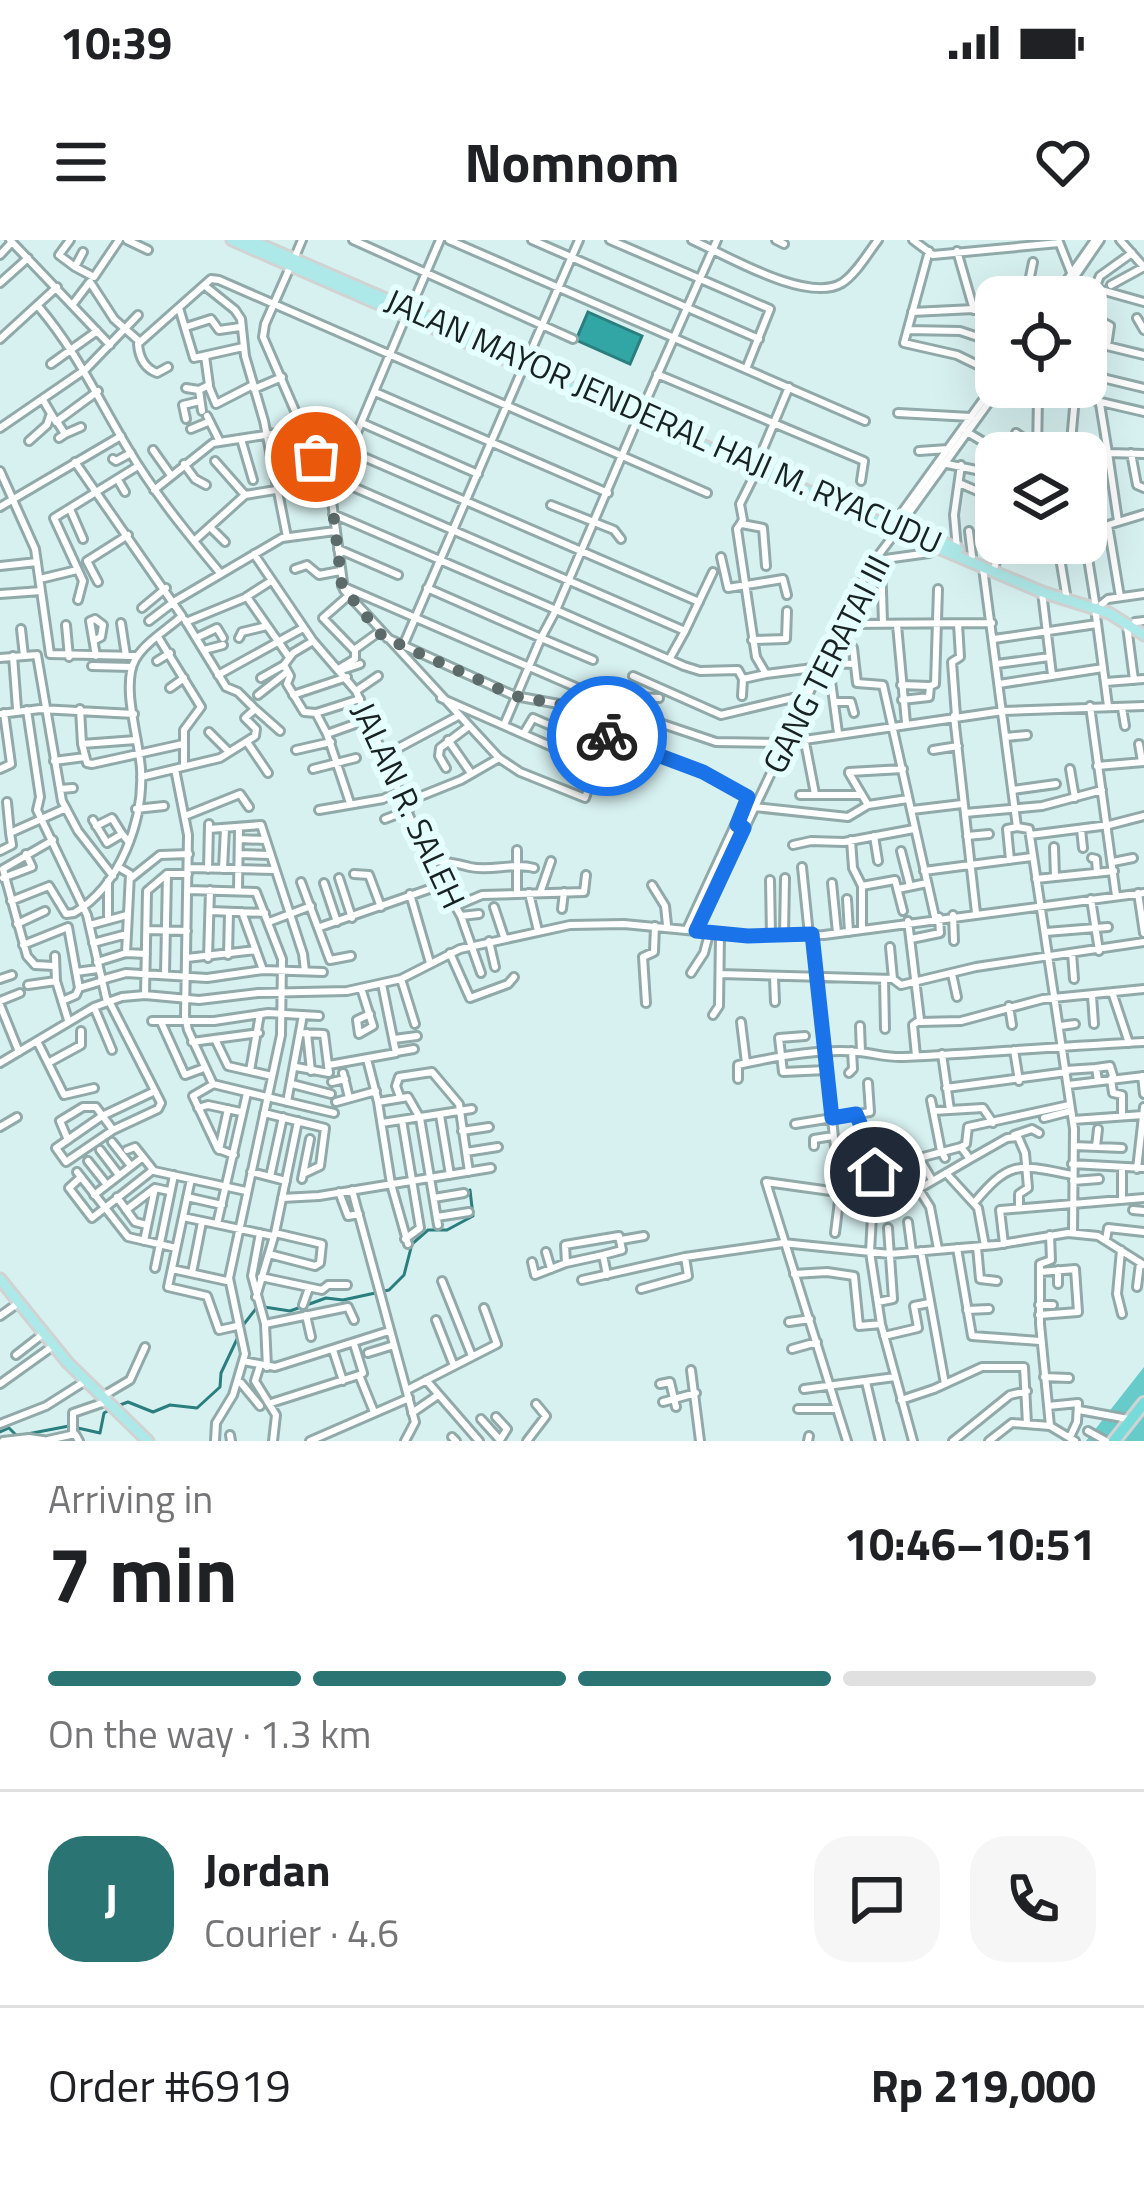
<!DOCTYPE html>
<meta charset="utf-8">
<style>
:root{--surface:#fff;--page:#f6f6f6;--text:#202124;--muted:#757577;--line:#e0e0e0;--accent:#2a7473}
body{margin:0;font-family:"Titillium Web",sans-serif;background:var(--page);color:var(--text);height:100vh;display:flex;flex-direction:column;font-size:45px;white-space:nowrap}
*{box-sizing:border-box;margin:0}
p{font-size:39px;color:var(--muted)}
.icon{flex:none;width:66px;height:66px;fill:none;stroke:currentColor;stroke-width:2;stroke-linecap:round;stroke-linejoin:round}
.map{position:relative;height:1201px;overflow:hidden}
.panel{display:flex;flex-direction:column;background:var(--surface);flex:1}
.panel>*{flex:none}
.controls{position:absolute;left:975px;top:36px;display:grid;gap:24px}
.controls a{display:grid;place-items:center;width:132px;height:132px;border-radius:24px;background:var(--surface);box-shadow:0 12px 48px #0002;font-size:60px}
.pin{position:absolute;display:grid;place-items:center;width:102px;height:102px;color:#fff;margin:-51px;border:6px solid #fff;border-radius:50%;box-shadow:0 3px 12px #0007}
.courier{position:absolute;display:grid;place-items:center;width:120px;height:120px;margin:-60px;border:9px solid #1a73e8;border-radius:50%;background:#fff;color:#222;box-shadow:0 3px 15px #0007}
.headline em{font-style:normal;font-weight:700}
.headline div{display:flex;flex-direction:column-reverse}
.headline{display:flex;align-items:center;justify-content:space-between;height:204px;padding:0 48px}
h1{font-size:78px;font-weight:700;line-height:90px}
.bar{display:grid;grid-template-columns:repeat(4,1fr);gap:18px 12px;align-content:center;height:144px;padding:0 48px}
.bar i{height:15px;border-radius:9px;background:var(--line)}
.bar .selected{background:var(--accent)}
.bar p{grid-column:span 4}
.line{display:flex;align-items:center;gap:30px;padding:0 48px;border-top:3px solid var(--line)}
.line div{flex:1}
.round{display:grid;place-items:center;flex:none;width:126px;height:126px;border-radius:36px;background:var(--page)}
.status{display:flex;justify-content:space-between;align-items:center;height:84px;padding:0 60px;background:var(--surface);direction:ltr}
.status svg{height:33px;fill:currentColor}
header{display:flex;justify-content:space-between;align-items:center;height:156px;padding:0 48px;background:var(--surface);font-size:54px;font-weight:700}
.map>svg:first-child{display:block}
.green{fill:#67cbca}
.water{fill:#31a6a5;stroke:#2a7e7e;stroke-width:3}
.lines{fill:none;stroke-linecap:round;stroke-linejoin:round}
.stream{stroke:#2a7e7e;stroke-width:3}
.minor-casing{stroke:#91aaa9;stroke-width:12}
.major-casing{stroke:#d1d3d3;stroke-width:15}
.highway-casing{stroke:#d1d3d3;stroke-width:16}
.minor{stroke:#fff;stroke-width:6}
.major{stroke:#ade9e8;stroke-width:9}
.highway{stroke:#76dbd9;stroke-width:10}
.done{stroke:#5c6a6a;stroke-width:12;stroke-dasharray:0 21.6}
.route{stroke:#1a73e8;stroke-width:15}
.labels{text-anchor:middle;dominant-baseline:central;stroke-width:12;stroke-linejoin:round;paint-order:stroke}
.street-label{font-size:33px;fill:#192222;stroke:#e4fffe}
</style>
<div class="status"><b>10:39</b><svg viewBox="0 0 49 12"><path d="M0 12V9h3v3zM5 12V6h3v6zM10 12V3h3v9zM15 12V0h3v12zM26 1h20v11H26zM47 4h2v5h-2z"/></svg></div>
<header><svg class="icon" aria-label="menu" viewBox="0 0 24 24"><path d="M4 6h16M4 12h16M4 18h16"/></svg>Nomnom<svg class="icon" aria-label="heart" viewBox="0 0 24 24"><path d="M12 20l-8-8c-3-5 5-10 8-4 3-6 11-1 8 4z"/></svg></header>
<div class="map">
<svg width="1144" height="1201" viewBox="0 0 1144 1201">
<rect width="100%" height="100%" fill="#d7f1f0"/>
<!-- green -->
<path class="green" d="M325,168l6,12 23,8 -26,51 -29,-65z
M1144,1127v74h-58z"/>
<!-- water -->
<path class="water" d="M588,72l54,24 -12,28 -54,-24z"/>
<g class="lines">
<!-- stream -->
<path class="stream" d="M244,1084l14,-18 32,5 36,-13 17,2 46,-10 15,-15 8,-31 16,-14h19l26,-14 -3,-26
M120,1165l8,-3 25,10 17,-7 27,3 23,-21 1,-14 17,-36
M0,1192l9,-4 8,8 52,-10 31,7 4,-20 7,-4"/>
<defs>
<path id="minor" d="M10,0l100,105
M70,0l-11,15 16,12
M127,0l21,10
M353,0l220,99
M449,0l416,181
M532,0l227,99
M610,0l160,69 -24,60
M692,0c34,15 115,64 150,43 14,-9 26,-30 36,-43
M776,0l8,4
M913,0l20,15 126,-12
M1120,0l24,27
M1059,2l13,33
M929,11l-25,92 53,12 39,19
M957,11l17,59 22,-5
M83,12l-8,15 19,10 25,-37
M0,15l12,-13
M294,19l8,-19
M291,25l-26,59 -2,13 68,157 13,96 155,168 21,14 65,26 11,-32 -155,-68
M90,42l24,37 26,23 71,-63 8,1 488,213
M0,43l28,-25
M1111,45l33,-18
M205,46l30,24 6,9 4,37 19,65 23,116
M1094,48l50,14
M1026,57l7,-35
M1055,57l40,-57
M1061,57l39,-57
M73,64l16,-21
M38,66c39,46 59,91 89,141 27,46 60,86 94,127
M179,68l15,50 49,-11
M1086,68l14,-32 32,-23
M410,70l30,-70
M912,72l62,-3
M1086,73l24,13 -3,20 37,9
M1137,78l7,12
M186,87l25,-8 8,11 21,-3
M908,90l52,1 36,12
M0,99l57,-52
M138,104c1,13 6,24 19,29l11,-6
M527,120l52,-120
M51,124l46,-33
M657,134l207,87 -3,20
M1086,134l58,14
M209,147l7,17 37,-19
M999,147l39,8h33l73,17
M186,148l13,2
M254,149l28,-12
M375,152l233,101
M43,160l13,22 42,-31
M1100,164l8,49
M642,170l75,-170
M202,171l-3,-21 10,-5 -4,-29
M898,173l73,4
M207,176l13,26
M186,179l-3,-14 17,-4
M58,183l7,11 -6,4
M362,183l116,51
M0,188l86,-59 52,-54
M191,189l17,-7
M967,192l35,21
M1016,193l20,14
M65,194l16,-7
M241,199l12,41
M29,201l18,-16 3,-9
M153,210l17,24
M350,211l349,151
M919,211l29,-2
M1037,213l1,-56
M1070,213l5,-56
M1131,213l6,32 7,3
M113,219l3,2 15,-8
M215,221l30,34
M758,221l31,-74
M942,223l54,11
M184,224l11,15 11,6
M757,230l-17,34 3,16 -6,9 19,128 10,17 55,-7
M0,231l35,78 15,105
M118,240l7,12
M959,243l37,16
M154,250l59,-47 91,-14
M331,254l75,-178
M551,265l63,25 7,9
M0,267l121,-71
M70,269l13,30
M1086,272l10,7
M333,274l223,96 82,-192
M1118,281l-10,-68 36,1
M895,282l101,-140
M742,284l21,4 3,38
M901,284l99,-137
M210,287l15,15
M969,291l3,25
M194,301l51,-46 92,-15 348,151 -15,27
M1077,306l10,6 8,50
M338,309l60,26
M957,309l-3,-34 7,-50
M998,310l27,6 52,-10
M1059,312l7,42
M254,314l59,87 43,50 70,164 35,61 20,57
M1020,316l3,-13
M721,317l7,31 55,-9 4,16
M878,320l51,-7 9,-5
M881,320l2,63
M0,326l37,-4
M995,326l4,-23
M983,328l34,259
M295,329l12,-4 12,10 21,-4
M40,339l37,-9
M98,342l-11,-21 41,-26
M342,346l252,109
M427,348l114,50 15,-28 128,56 16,5 38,-1 5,9
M1042,352l10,83
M0,354l41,-3
M348,356l-25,22 31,32 25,-18
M246,357l25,-16
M1120,357l-12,-72 36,-11
M78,360l5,-19 -29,-63 84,-52
M1102,364l6,-5 36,-5
M142,368l24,-20
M1095,368l13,98
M95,379l-5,2 6,35
M185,380l41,67 12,5 17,17
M149,381l26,-20 107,-63 53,-7
M186,382l61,-25 42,60
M1135,382l9,-1
M121,383l5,33
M843,384l149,-1
M66,385l3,32
M897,385l9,98
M1127,386l7,54
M21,389l3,27
M685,391l28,-59
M158,397l43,70 -17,23v35
M196,398l21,-10 6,10
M239,398l3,-6 25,-6
M387,398l128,58 60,11 -1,11 6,11
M994,399l103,-15
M95,400l6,-3 2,-12 -8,-6
M752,400l34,-1 1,-28
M313,401l-20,12 -9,12 6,11 -3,8 17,28 12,1 11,21
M403,406l120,-278
M853,408l4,35 26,2 52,232
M204,410l19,-5
M50,414l86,2
M37,415l25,146 16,30 35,45
M13,416l4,53
M0,418l37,-3
M828,419l10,74
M157,421l13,-8
M829,423l25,1
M997,424l52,-7
M92,426l40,1
M340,428l15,-9v-8
M342,430l18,-6
M218,435l85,-47
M633,436l88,39 80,-19 15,-30
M261,438l23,-13
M743,439l23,-5
M1106,442l38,-3
M999,444l104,-16
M901,445l29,1
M170,448l14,-10
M356,451l22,-15
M258,455l29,-23
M293,455l54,-18
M594,455l6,-9 36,11 23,1
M742,456l1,-17
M902,460l27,-3 1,-11 5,-2 3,-95
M834,462h17l3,11
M597,466l27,5 92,31 68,1 219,-32 141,-5
M1090,466l26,190
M1122,468l3,18
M80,469l2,35 54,-4
M27,470l13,87 -3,13 50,105 20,87
M316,473l44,-14
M0,474l40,-5 94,5
M954,476l22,197
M956,476l-4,-54 8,-5 -2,-33
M504,485l37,-87 52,22
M209,492l20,20
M524,493l9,-15 23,10 48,7 53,20 45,17 46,25 -61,132
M804,497l11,57
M1006,497l21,-2
M448,500l23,33
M247,502l21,31
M82,504l5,19 5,1 91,-20
M1139,504l3,18
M296,510l35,-8
M933,510l25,-4
M387,514l71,-38
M584,520c7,-20 17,-45 10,-65
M54,521l31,-4
M1097,526l47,-4
M446,528l-7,-12 1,-8 29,-22
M0,529l11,-5 -7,-51
M175,529l13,66 -3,181 3,14 25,54 121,29
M313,529l43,-11
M1070,529l5,29
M849,532l54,-3
M849,533l19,32
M141,537l79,-19 35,-22 1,-7 -11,-11 10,-9 25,22
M60,549l13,-1
M1013,550l43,-6
M800,555h62
M7,562l3,31
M406,562l55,-22 38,-22
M350,563l-23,-69 42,-15
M754,567l94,10 20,-12 40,-6
M136,569l28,-3
M319,570l64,-11 18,-9
M912,570l50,-6
M965,573l77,-7 60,-16
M185,576l55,-22 9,13
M385,579l24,-9
M93,580l14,23 15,-9 6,7
M96,586l16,-8 10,16
M1017,587l12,2 45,300 -1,104
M209,589l52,-4 42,129 2,17
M1081,589l2,19
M1030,595l79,-10 35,-9
M874,596l4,25
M967,596l22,-2
M239,599l27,1
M53,600l-50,29 24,87 8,9 19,1
M851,600l2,28 9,18v43
M793,605l18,-4 33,1 70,-13
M1054,607l1,30
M0,611l12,-6 -2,-12 56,-25
M901,611l9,35
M239,614l31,1
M1092,618l4,1 1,14
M1010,620l-3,-31 10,-2
M428,621c16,0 28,2 42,6 21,5 43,-5 64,1
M1113,622l20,-4
M802,627l7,68
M120,628l10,6 -4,79
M188,628l86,2
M208,629l1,-45
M223,629l2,-41
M924,631l108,-14
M354,634l15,1 12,32
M3,638l29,-11 -6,-13
M339,638l13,40
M130,639l30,-24 29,-1
M1036,639l78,-8
M770,640l1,55
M108,641v38
M301,642l29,78 21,-4
M324,643l13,39
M832,643l5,50
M652,645l13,21 2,19
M862,646l33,-6 8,31
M898,649l29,-6
M188,650l68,2 26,67 -1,76 -52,243 16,76 -12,41 -17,28 -1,18
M238,650l1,-62
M517,653v-43
M529,653l9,38
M540,653l11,-32
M1138,653l6,40
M410,654l20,69
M847,659l2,33
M1091,659l8,52
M11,661l38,-15 17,28 8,-1c46,-27 70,-92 67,-144 -2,-30 -20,-83 -6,-109 9,-17 33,-31 47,-44l-107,-154
M456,666l26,-11 102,-3 2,-17
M494,667l10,30
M562,669l2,-17
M210,671l55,2
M242,672l21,58
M953,675l1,26
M461,676l18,-2
M908,681l12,99 -7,5 3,31
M269,682l42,-16
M17,684l28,-13
M90,685l37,-10
M320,687l121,-42
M147,690l40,1
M696,691l172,-362 28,-37
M1046,692l62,-5
M812,694l28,259 -5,40
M784,695l1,-57
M911,699l29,-6 -1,-16
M489,701l6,26
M93,703l34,-9
M23,705l45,-18 11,61
M890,707l3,32
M450,713l20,45 38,-14 6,-7
M1072,713l2,26
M228,715l1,-43
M55,716l1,25 12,39
M187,718l69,-8
M208,718l2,-68
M97,722l29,-9 20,1
M76,732l22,-3
M691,733l13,-20 5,-19
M165,734l2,-100
M720,734l173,5 8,6 75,-18 168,-25
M952,734l5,23
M774,737l1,25
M0,739l12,-4
M401,739l14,45
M884,739l1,50
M101,740l25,-7 81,5 56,-8 60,2
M28,745l28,-4
M361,748l12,38 -14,8 -2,-14 13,-6
M145,755l2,-104 20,-17h21
M1113,755l16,48
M1092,756l2,28
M0,761l20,-8
M62,761l14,-6 3,-7 20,-6
M109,761l46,90
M646,763l-3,-46 11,-5 1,-26
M0,765l19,47
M1009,766l3,19
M94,767l18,43
M713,775l6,-9 1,-71
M152,781h62l54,-8 51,3
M161,782l24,53 19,-7
M741,782l5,41
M920,782l41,-1 82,-22 101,-10
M860,786l1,26
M1060,786l15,-2
M307,793l4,38
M805,796l-26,2 4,34 43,-2
M215,799l13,27 44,10
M394,799l23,-3
M37,801l27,54 30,-7
M192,802l67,-9
M1014,810l5,31
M396,812l18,-3
M942,814l8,56
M367,819l11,43 30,-5 12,21 18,107
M0,823l94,-56 28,-10 23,-2 54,5 59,-7 89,-2 54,-12 59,-30 110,-24 54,-1 124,12 76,-1 320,-42
M48,823l33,-18v-14
M329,825l67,-12 -14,-69
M296,827l33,6 -5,-39 -22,-1
M1096,828l14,-2 4,13
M1066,830l30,-2 2,13
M250,831l10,-57
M343,833l6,25
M849,833l4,-4 -1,-18
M1142,836l2,18
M738,839v-14c36,-8 83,-17 120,-13 15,1 30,6 46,5 80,-4 160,-11 240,-15
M1111,839l2,14 9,2v19
M332,842l13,-3
M292,844l39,10
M212,845l-19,11 25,53 16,6
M1068,845l76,-9
M946,848l121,-16
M155,851l6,12 -3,6 -45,21 -47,32 -10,-14 46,-32z
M400,857l-4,-11 3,-9 33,-5 27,32 10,68
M931,860l10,51 4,7
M287,862l16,-87
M336,862l40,-11
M378,862l13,82 17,60
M198,868l10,-3 33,7
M933,871l50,-3 10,15
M264,873l61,15 -5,38 -17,8
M440,875l10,60
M856,875l19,47 -5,90 11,72 32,117
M1044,878l27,-7
M402,880l18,108 -15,11
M1073,880l70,-5
M382,883l90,-14
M795,884l75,-12 -2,-29
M0,887l17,-10
M462,891l27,-4
M1014,895l18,-6 7,4
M68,900l-8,-19 23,-14h13l17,23
M898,901l6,21 57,-15
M112,902l19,24
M814,906v-7l19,-3
M1074,906l48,2
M961,907l9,12 37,-21 11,-1 7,16 3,35 -9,6v14
M961,907l5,-3 2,-17 101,-22
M1096,907l2,-18
M100,910l19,25
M127,910l8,-3 19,24 92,20
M219,910l9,-41
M466,912l32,-5
M919,918l13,22
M88,921l19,24
M1072,924l72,4
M1122,928v32
M1137,929l7,-62
M77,932l51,65 48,11
M251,932l35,9
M946,933l32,35 7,38
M909,934l21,33 8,42
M81,937l-12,11 23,30 61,-48
M270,937l13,-60
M191,939l-23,108 39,9 12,34 18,-4
M302,939l8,-40
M1073,941l26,-2
M352,950l63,232 -10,19
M339,952l9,24 11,-2
M94,955l49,-38
M117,957l18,25 12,3
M187,957l35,8
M282,958l37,-2 172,-28
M434,958l30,-5
M974,963c36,-43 44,-39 98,-28
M126,970l29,-22 14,3
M1133,970l11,1
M183,977l90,19
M437,977l32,-5
M908,982l4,30
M217,984l30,-131
M260,993l-8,43 13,48 2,43
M621,1000l23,-4
M1106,1000l2,-12 36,4
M144,1001l11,-53
M1004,1004l-4,-34 144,-12
M977,1007l3,32 17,2
M957,1008l15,88 68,5
M1121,1010l-4,44 5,20
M921,1011l24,133
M546,1012l5,17
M269,1014l46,12 5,-3 2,-19 -47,-11
M532,1022l3,13 31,-12 37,-8 4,20
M566,1023l-1,-18 54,-9 3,14 -19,5
M155,1028l19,-93
M172,1029l55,12
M1058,1030v14
M192,1033l10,-51
M794,1034l33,-2 27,4 5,50 22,-2
M261,1037l61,13 6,-5h19
M582,1040l103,-23 98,-14 107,11 105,-9 73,-12 30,3 46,29
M442,1041l30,75
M1137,1047l3,-24
M641,1049l47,-13 -3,-19
M256,1057l19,-64 23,-112
M878,1062l15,-3 -5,-71
M303,1065l6,-17
M1039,1065h14
M967,1070l22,-1
M306,1075l5,22
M1039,1075l39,-3 -3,-43 -35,3
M0,1076l17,-12
M436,1080l18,46
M789,1082l21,-3
M265,1084l83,-17 6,13
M884,1096l34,-8 -4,-22 15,-3
M354,1104l9,29 -4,2 15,37
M792,1109l25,-7
M333,1110l10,31
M368,1113l26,-8
M16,1115l27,-21
M243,1121l32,6 114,-36
M260,1125l-5,16 21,34 -3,26
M691,1130l9,71
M1044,1137l25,1
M426,1140l53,61
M866,1142l14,59
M241,1143l19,23
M0,1144l53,-38
M660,1144l10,-2 6,25
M804,1149l91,-12
M407,1150l90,-46 -13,-36
M103,1156l27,-16 15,-33
M901,1160l33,-11 48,-22h42l3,57
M663,1162l33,-9
M271,1163l88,-28
M1048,1166l30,-3 -1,19 -7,15
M798,1169h37
M1079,1170l49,9
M412,1173l26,-18
M496,1177l11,12 -7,11
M481,1179l18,20
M0,1184l46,-18 41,-26
M1050,1186l-10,-102v-60l11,-4 -1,-25
M1088,1191l18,10
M73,1195v-22l35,-12
M230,1195l1,6
M452,1197l4,4
M48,1200l27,-6 4,7
M3,1201l26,-3 20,3
M310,1201l99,-43
M527,1201l19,-25 -10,-12
M808,1201l1,-5
M847,1201l-81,-259 108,15 43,-7 53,-31
M953,1201l57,-46 17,-4
M989,1201l23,-18 38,3 25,15"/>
<path id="major" d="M232,0l706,308 104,44 67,21 35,22
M250,0l230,100
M924,294l34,15
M0,1039l68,84 80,78"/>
<path id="highway" d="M1114,1201l30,-38"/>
</defs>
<!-- minor casing -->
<use href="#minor" class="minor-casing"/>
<!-- major casing -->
<use href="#major" class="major-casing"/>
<!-- highway casing -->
<use href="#highway" class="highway-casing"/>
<!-- minor -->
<use href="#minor" class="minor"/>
<!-- major -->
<use href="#major" class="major"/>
<!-- highway -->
<use href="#highway" class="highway"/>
</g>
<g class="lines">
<!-- done -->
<path class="done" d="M316,217l15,37 11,92 41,51 132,59 59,11 6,23 27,6"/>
<!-- route -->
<path class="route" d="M607,496l96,36 45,25 -11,28 7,3 -48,103 52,5 64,-2 20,184 24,-4 15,35 4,23"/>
</g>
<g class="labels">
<!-- street labels -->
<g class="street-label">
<text transform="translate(664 181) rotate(24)">JALAN MAYOR JENDERAL HAJI M. RYACUDU</text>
<text transform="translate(826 424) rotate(-63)">GANG TERATAI III</text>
<text transform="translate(409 565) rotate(65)">JALAN R. SALEH</text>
</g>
</g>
</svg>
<div class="controls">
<a><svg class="icon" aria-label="locate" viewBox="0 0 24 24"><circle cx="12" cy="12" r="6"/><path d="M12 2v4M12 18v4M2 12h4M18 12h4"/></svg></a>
<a><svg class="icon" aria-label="layers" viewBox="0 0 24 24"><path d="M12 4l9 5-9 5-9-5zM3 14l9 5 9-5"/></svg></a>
</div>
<div class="pin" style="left:316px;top:217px;background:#ea580c"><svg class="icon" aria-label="bag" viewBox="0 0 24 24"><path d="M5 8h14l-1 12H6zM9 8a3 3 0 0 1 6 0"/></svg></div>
<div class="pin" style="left:875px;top:932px;background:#1f2937"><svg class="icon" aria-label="home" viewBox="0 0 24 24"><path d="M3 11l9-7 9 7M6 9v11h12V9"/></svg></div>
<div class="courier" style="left:607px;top:496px"><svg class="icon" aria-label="bike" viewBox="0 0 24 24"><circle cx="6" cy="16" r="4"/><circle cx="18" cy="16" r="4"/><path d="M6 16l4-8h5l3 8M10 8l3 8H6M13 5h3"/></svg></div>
</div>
<section class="panel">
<div class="headline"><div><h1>7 min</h1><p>Arriving in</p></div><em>10:46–10:51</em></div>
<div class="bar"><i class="selected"></i><i class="selected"></i><i class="selected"></i><i></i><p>On the way · 1.3 km</p></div>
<div class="line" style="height:216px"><b class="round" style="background:var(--accent);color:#fff">J</b><div><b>Jordan</b><p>Courier · 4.6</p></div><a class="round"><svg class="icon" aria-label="chat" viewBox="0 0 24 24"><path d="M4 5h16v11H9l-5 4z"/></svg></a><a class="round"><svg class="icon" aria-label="phone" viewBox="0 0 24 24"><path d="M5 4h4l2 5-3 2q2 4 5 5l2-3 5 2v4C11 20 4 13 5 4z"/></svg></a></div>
<div class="line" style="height:156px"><div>Order #6919</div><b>Rp 219,000</b></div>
</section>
